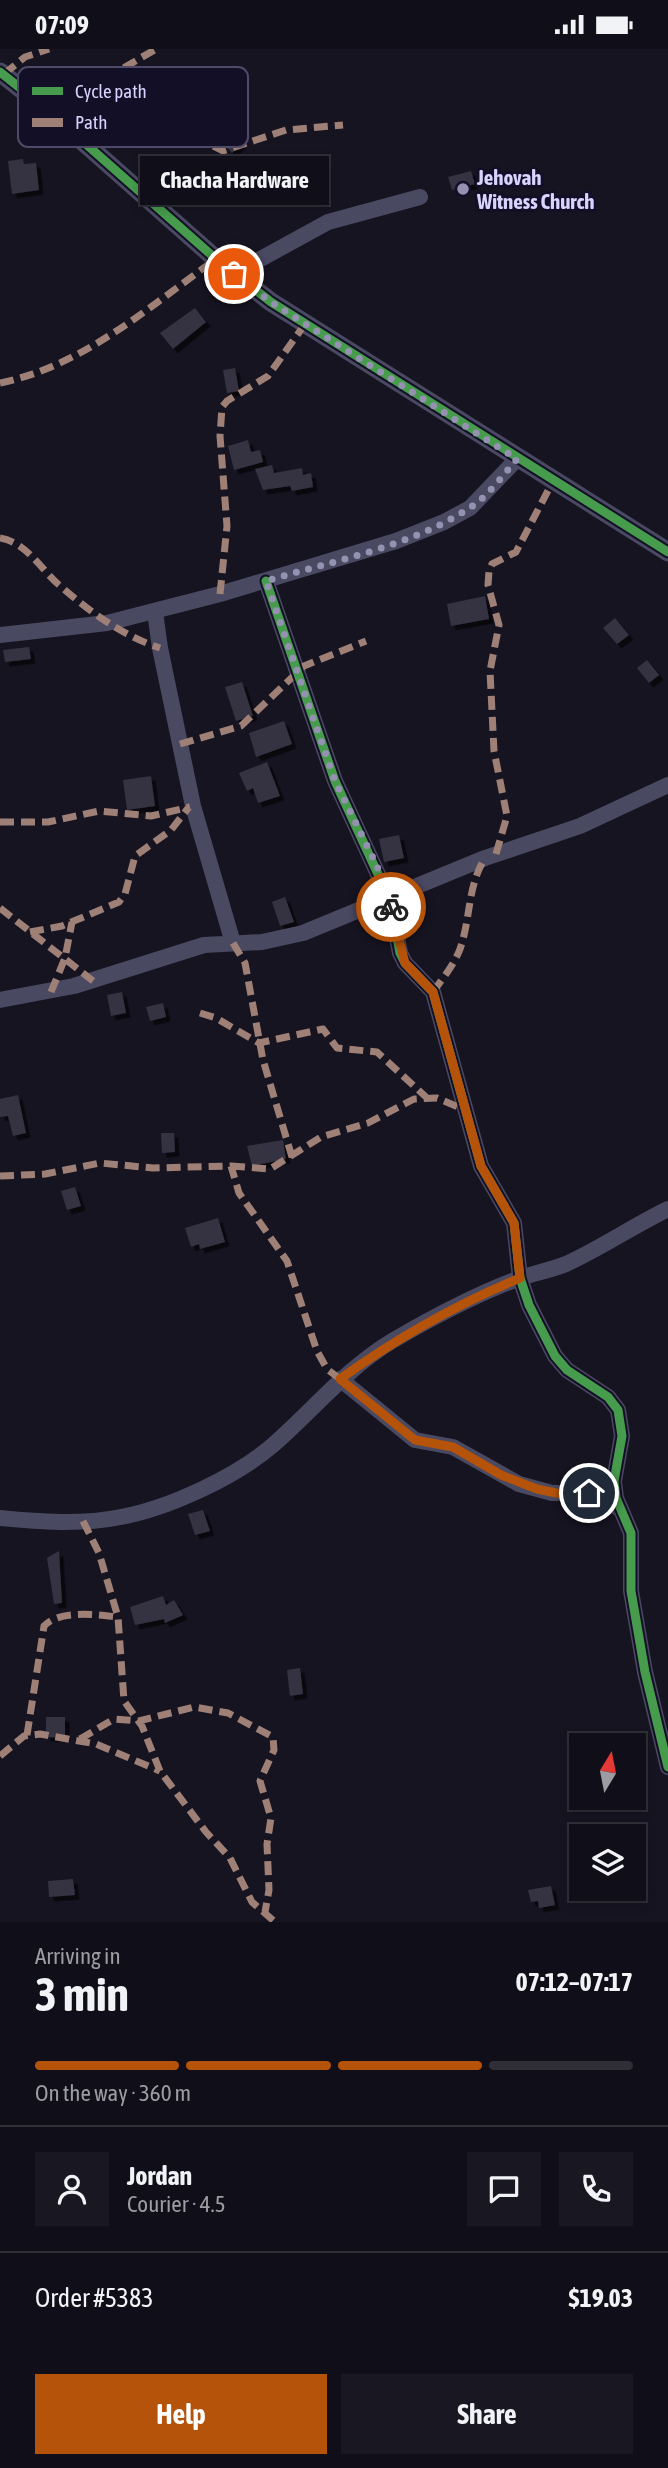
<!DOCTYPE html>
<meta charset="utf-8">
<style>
:root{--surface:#100f19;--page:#191822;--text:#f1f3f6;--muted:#9c9ca2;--line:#302f38;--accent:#b45309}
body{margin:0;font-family:"Asap Condensed",sans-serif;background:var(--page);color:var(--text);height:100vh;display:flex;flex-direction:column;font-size:26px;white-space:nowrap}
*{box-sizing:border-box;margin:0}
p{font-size:23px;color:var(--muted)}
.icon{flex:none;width:38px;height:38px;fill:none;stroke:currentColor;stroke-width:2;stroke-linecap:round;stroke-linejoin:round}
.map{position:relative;height:1873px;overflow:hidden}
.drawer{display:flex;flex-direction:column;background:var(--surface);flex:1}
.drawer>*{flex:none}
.needle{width:46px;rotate:10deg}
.buttons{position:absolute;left:569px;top:1684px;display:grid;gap:14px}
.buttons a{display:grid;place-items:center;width:77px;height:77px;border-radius:0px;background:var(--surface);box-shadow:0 4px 10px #0003,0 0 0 2px var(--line);font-size:35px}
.pin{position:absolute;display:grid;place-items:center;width:60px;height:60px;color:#fff;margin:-30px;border:4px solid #fff;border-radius:50%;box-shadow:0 2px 7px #0007}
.courier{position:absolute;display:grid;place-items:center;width:70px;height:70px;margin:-35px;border:5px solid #b45309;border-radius:50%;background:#fff;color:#222;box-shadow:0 2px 9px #0007}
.bubble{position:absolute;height:49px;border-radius:0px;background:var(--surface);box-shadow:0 4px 10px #0003,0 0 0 2px var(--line);font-size:23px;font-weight:700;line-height:49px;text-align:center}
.overview em{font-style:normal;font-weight:700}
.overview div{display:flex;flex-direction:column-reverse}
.overview{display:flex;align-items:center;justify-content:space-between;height:119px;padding:0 35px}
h1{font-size:46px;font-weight:700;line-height:52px}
.bar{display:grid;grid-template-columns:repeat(4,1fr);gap:10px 7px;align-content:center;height:84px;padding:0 35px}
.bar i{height:9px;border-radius:5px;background:var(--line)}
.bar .current{background:var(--accent)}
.bar p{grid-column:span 4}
.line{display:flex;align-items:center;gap:18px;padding:0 35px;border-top:2px solid var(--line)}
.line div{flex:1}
.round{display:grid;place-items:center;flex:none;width:74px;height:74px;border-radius:0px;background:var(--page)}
.primary-button{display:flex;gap:14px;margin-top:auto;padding:14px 35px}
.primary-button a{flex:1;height:80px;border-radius:0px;background:var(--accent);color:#fff;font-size:28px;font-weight:700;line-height:80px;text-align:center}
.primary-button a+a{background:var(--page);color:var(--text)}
.status{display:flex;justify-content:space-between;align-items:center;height:49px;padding:0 35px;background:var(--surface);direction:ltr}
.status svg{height:19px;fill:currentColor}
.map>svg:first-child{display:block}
.building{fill:#343243;filter:url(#shadow)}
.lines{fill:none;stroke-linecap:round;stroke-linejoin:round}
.minor{stroke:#4a4962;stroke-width:16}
.tertiary{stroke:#4a4962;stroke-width:19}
.quiet{stroke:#9e8076;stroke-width:7;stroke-dasharray:14 7;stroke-linecap:butt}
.cycleway-casing{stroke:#130f26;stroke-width:13}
.cycleway{stroke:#469c4c;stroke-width:9}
.done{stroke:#9591b1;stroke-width:7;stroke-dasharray:0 12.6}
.route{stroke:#b45309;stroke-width:9}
.poi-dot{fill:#9591b1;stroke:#130f26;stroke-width:2.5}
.labels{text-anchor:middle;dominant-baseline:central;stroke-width:6;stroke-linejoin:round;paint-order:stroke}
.poi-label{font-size:21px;font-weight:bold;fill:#d9d4ff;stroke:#130f26;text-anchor:start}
.key{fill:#130f26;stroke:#4e4a67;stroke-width:2}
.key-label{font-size:19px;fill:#d9d4ff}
</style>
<div class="status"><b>07:09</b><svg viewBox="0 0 49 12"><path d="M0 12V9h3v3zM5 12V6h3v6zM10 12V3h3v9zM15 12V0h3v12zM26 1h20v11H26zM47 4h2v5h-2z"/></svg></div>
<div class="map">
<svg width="668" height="1873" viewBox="0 0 668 1873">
<defs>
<filter id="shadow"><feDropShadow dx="4.5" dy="4.5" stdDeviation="0" flood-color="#0009"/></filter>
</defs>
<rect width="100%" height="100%" fill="#161421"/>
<!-- building -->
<path class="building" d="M226,79l15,16 -9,9 -15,-16z
M23,110l1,5 12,-1 3,27 -27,4 -4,-33z
M471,122l4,13 -23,6 -4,-13z
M195,259l11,14 -33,27 -13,-16z
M235,319l4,23 -12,2 -4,-23z
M248,391l3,12 9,-2 3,12 -29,8 -6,-24z
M272,416l2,8 28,-5 1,7 8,-2 2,14 -21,4 -2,-5 -27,4 -8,-21z
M485,547l4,23 -38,7 -4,-22z
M615,569l14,17 -12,9 -14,-16z
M29,598l2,12 -26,3 -2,-12z
M647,611l12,15 -10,8 -12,-15z
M242,633l11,34 -17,5 -11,-34z
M284,672l8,23 -36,13 -7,-24z
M267,713l13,34 -22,7 -5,-15 -6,3 -8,-18z
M151,727l4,30 -28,4 -4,-30z
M399,786l5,23 -20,4 -5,-23z
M285,848l9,25 -14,4 -8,-24z
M122,943l4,21 -15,3 -4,-21z
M163,954l3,14 -16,4 -4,-14z
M18,1046l8,38 -13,3 -5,-20 -8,1v-18z
M161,1084h13l1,19 -13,1z
M283,1091l3,19 -34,7 -5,-20z
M75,1138l6,19 -14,4 -6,-19z
M218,1169l7,24 -25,7 -1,-5 -8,3 -6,-19z
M203,1461l7,21 -15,4 -7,-21z
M59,1502l3,52 -8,1 -7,-46z
M163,1547l3,9 8,-5 9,15 -18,8 -1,-4 -29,6 -5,-18z
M300,1619l3,26 -13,2 -3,-26z
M46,1668h19v21l-19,-1z
M73,1830l2,16 -26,2 -1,-16z
M551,1837l4,19 -16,3 -1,-7 -7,1 -3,-12z"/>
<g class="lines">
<!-- minor -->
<path class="minor" d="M235,224l93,-51 92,-25
M266,532l69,200 54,117 11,55 5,10 28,29 48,174 33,57 6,55 9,27 26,51 12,14 41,27 10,13 4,26 -8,45 2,17 15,35v58l14,81 23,95
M155,563l5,36 33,158 40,137
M0,586l107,-12 113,-29 176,-53 48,-19 26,-14 47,-49
M0,951l74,-14 130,-41 58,-3 41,-9 182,-75 95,-32 88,-41
M340,1330l75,61 38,7 66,37 33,9h37l31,16
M0,1469c40,4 81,7 121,-1 48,-9 115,-40 152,-72 40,-35 73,-76 119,-104 41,-24 84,-47 128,-63 15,-5 31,-8 46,-14 35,-16 67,-38 102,-55"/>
<!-- tertiary -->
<path class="tertiary" d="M0,23l44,35 172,152 55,43 397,250"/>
<!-- quiet -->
<path class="quiet" d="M4,25l21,-17 24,-8
M61,74l52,-49 43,-25
M69,82l27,-3 47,9 61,4 19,10 63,-21 57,-5
M0,334c83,-17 149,-76 216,-124
M0,489c26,4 40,30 59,47 30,26 62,50 101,63
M220,545l7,-68 -7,-90 2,-29 5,-6 41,-25 37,-52
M180,695l61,-18 63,-60 62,-25
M0,773h48l51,-11 52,5 39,-9
M496,805l11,-38 -13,-65 -4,-80 9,-46 -11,-40 1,-14 3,-7 24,-12 37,-71
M0,859l93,73
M30,883l32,-6 57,-24 6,-8 10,-38 36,-26 18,-23
M233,894l12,20 18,97 29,97
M51,943l14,-34 7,-36
M433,943c10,-14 21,-27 27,-43 11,-31 7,-62 25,-91
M200,964l16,5 43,25 64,-14 14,19 40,4 49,45
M231,1117l39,3 51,-32 47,-14 46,-24 23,-1 26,11
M0,1127l45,-2 55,-11 53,5 78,-2 8,27 48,68 30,90 10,18 13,10
M83,1472l16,32 19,64 6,84 18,25 18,45 46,61 24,26 22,44 23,20
M27,1686l17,-109c16,-17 54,-11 74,-9
M80,1690l34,-20 25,2 55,-14 34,6 45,24 1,13 -14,31 11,37 -4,26 2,46 -4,22
M0,1707l24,-20 16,-2 56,10 64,27"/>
<defs>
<path id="cycleway" d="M0,23l44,35 172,152 55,43 397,250
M266,532l69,200 54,117 11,55 5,10 28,29 48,174 33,57 6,55 9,27 26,51 12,14 41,27 10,13 4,26 -8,45 2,17 15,35v58l14,81 23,95"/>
</defs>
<!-- cycleway casing -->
<use href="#cycleway" class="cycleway-casing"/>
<!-- cycleway -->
<use href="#cycleway" class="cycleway"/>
</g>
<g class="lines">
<!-- done -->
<path class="done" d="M234,225l37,28 246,157c-15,17 -29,38 -49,50 -59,38 -136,52 -202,72l69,200 42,85 14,41"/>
<!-- route -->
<path class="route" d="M391,858l14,56 28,29 48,174 33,57 6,55c-65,27 -123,60 -180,101l75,61 38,7 48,28 36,14 24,5 28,-1"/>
</g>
<!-- markers -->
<circle class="poi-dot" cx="463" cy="140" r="7"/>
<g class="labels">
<!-- poi labels -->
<g class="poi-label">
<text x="477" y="128">Jehovah<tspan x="477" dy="24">Witness Church</tspan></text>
</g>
</g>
<!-- legend -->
<rect x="18" y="18" width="230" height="80" rx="10" class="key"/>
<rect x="32" y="38" width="31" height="8" fill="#469c4c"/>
<rect x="32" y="69" width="31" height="9" fill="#9e8076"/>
<g class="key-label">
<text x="75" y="49">Cycle path</text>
<text x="75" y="80">Path</text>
</g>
</svg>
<div class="buttons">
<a><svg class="needle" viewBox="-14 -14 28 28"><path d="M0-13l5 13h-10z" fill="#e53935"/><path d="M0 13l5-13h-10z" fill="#9c9ca2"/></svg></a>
<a><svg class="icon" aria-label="layers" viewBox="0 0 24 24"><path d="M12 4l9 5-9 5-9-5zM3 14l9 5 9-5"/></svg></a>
</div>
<div class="pin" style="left:234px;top:225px;background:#ea580c"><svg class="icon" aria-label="bag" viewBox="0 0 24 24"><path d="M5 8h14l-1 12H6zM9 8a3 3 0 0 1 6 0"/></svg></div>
<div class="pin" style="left:589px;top:1444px;background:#1f2937"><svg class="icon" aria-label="home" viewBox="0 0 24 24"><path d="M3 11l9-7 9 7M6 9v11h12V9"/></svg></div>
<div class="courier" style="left:391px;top:858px"><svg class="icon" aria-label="bike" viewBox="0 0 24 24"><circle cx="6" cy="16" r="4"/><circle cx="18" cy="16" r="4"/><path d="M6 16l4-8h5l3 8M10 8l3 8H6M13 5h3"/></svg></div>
<div class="bubble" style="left:140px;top:107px;width:189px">Chacha Hardware</div>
</div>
<section class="drawer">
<div class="overview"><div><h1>3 min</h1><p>Arriving in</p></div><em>07:12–07:17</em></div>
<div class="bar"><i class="current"></i><i class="current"></i><i class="current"></i><i></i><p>On the way · 360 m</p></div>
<div class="line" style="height:126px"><a class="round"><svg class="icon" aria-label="person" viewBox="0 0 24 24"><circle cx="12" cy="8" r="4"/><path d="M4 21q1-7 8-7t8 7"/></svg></a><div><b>Jordan</b><p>Courier · 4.5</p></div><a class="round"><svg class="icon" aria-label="chat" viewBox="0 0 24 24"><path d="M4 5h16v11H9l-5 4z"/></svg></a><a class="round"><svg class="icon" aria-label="phone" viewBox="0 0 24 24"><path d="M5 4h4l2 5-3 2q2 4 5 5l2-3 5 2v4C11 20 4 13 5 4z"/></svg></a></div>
<div class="line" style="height:91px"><div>Order #5383</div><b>$19.03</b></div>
<div class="primary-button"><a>Help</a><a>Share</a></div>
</section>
